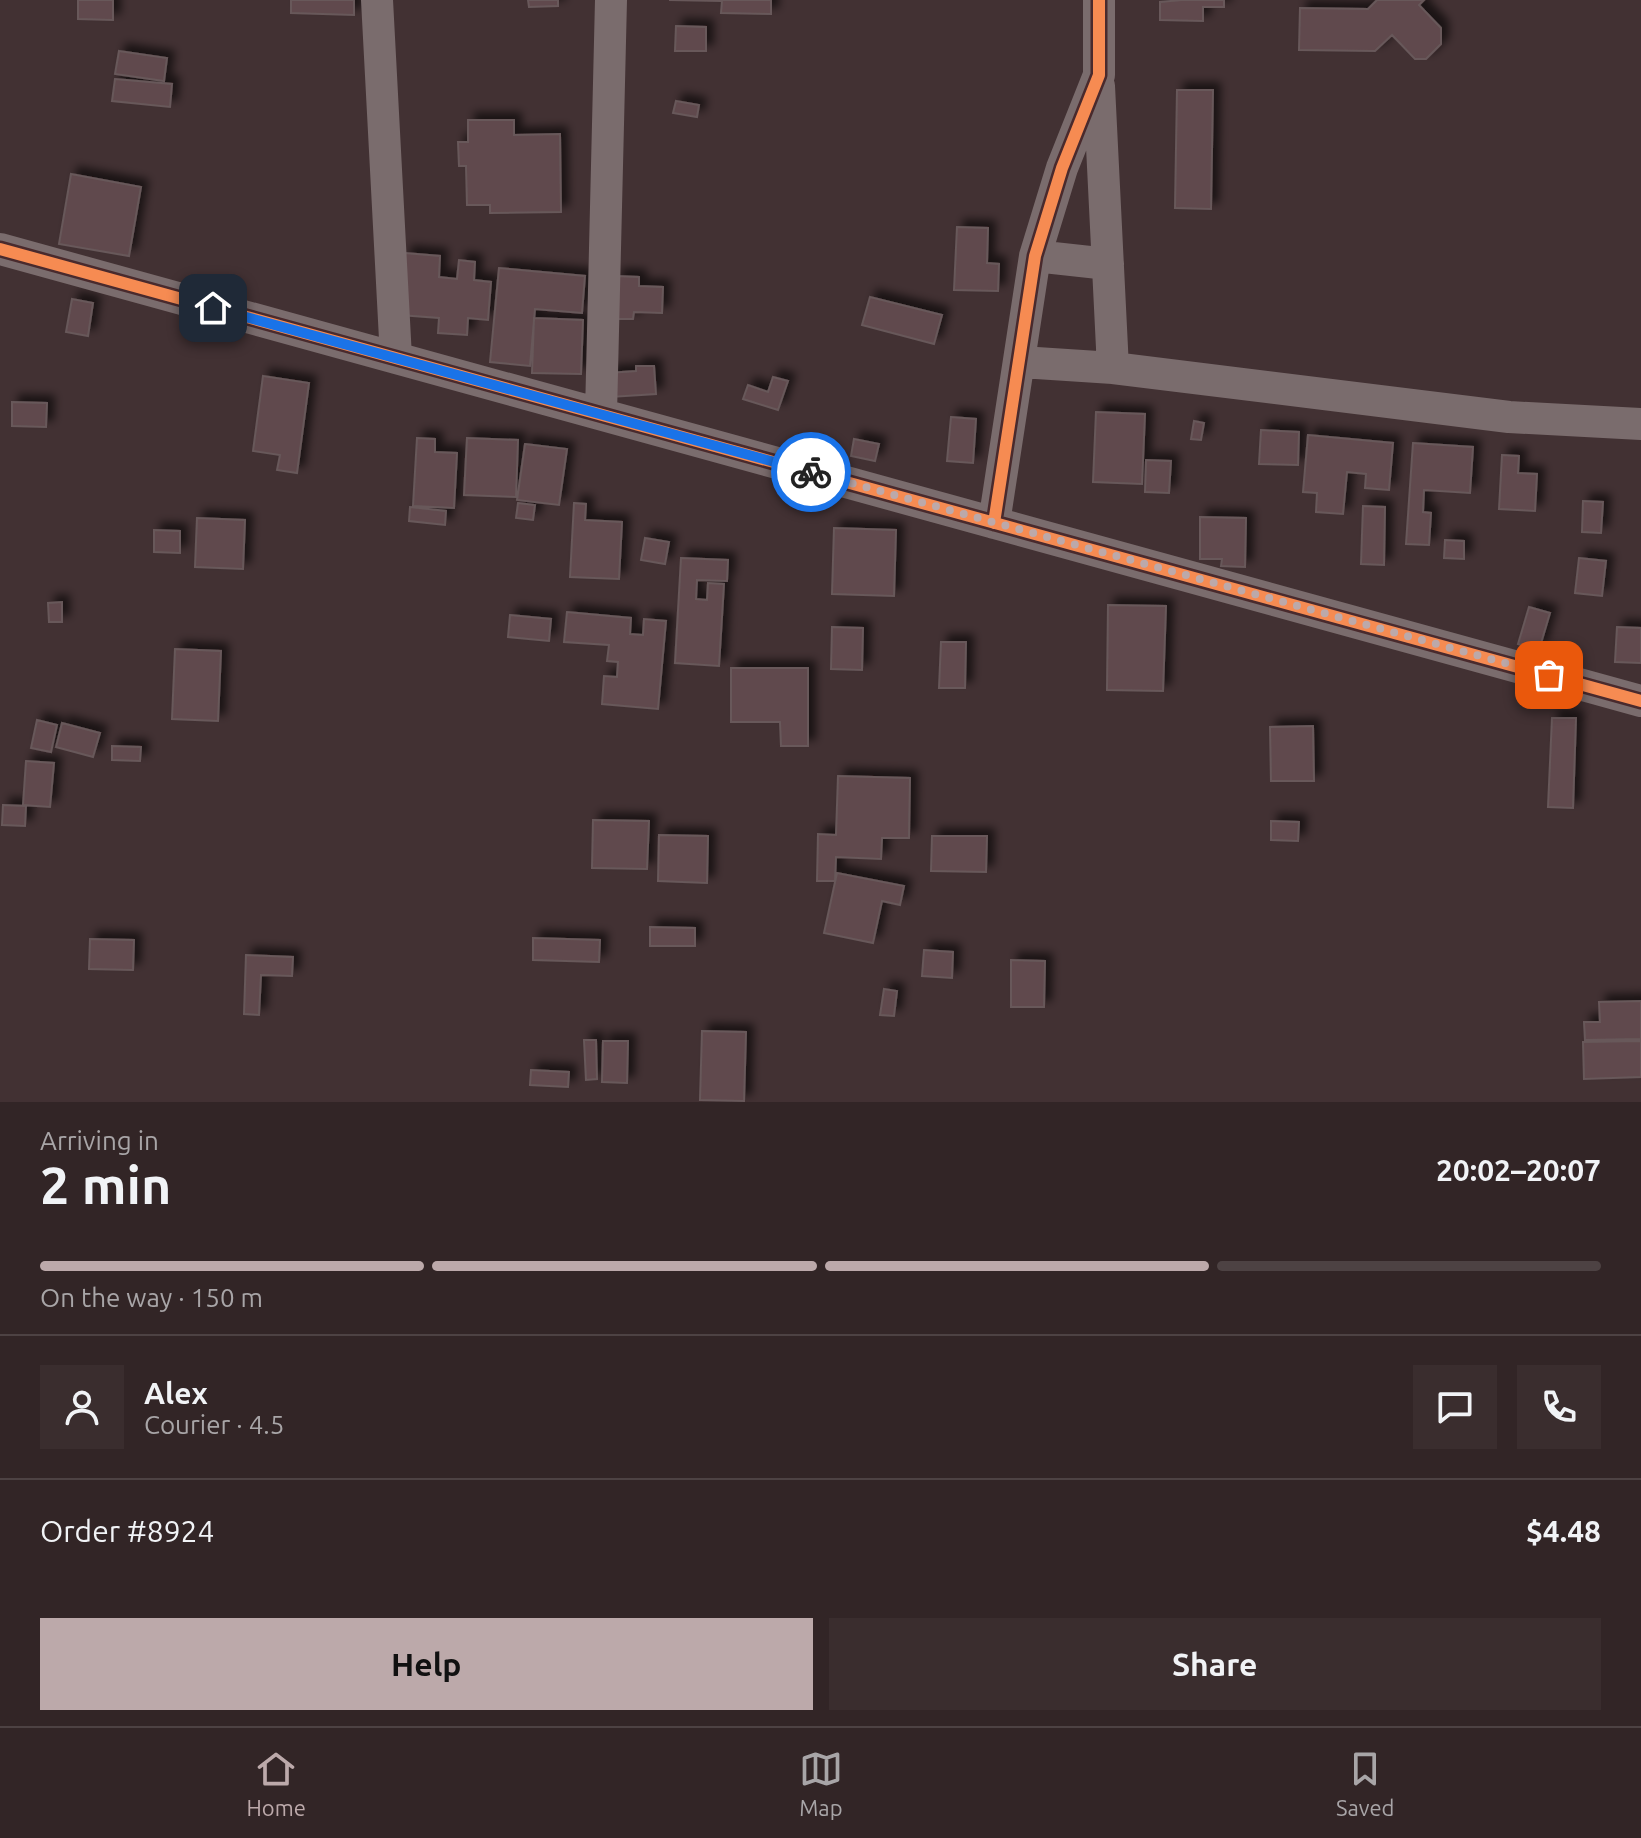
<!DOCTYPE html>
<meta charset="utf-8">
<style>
:root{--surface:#322526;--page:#3a2d2e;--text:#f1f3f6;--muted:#a8a5a7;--line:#4d4243;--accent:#bca9aa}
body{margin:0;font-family:Ubuntu,sans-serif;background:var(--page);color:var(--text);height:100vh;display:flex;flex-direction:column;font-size:30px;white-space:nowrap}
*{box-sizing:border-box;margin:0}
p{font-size:26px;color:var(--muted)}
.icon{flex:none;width:44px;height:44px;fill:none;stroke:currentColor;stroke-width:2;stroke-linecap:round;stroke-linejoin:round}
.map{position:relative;height:1102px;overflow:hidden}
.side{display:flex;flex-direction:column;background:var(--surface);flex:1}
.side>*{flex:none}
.pin{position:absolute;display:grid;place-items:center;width:68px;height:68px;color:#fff;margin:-34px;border-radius:16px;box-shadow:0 4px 12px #0006}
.courier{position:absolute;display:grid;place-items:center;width:80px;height:80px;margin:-40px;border:6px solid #1a73e8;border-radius:50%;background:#fff;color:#222;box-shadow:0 2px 10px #0007}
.summary em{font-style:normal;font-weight:700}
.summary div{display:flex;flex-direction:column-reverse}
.summary{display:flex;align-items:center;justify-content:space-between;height:136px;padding:0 40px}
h1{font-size:52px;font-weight:700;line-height:60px}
.bar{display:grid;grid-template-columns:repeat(4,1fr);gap:12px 8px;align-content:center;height:96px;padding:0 40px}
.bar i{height:10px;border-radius:6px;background:var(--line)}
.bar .current{background:var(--accent)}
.bar p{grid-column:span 4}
.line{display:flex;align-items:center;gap:20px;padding:0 40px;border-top:2px solid var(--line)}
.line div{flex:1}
.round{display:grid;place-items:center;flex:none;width:84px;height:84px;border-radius:0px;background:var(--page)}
.primary-button{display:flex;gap:16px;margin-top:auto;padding:16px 40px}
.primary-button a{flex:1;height:92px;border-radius:0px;background:var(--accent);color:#111;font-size:32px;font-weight:700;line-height:92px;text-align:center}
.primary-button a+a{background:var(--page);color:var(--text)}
.dock{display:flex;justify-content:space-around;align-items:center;height:112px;border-top:2px solid var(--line);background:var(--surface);font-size:22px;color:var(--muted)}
.dock a{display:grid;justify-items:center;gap:4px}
.dock .current{color:var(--accent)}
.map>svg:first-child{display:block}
.building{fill:#614a4d;stroke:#67585a;stroke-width:2;filter:url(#shadow)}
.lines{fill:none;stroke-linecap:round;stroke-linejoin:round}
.street{stroke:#7a6c6d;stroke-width:32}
.cycleway-casing{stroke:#492a2d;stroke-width:17}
.cycleway{stroke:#f68b52;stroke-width:12}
.done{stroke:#bca9aa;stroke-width:8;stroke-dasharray:0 14.4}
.route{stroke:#1a73e8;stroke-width:10}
</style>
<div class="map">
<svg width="1641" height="1102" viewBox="0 0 1641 1102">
<defs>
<filter id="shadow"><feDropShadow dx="7" dy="-7" stdDeviation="4" flood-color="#0009"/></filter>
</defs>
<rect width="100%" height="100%" fill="#423133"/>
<!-- building -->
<path class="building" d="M78,0h35v20l-35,-1z
M291,0h63v15l-63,-2z
M528,0h30v6l-29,1z
M669,0h102v14l-50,-1 1,-12z
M1182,0h42v7h-21v14l-43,-1v-18z
M1377,0h47l-5,5 22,23v16l-15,15h-11l-23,-24 -17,16 -76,-1 1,-42 68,1z
M676,26l30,1v24h-31z
M119,51l48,7 -3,23 -49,-7z
M115,79l57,5 -2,23 -58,-6z
M1177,90h36l-2,119 -36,-1z
M676,101l23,4 -2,12 -24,-4z
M468,120h46v15l46,-1 1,78 -71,1v-8h-23l-1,-39h-7l-1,-24h10z
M71,174l70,13 -12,69 -70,-12z
M957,227l31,1 -1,35 12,1 -1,27 -44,-1z
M405,253l35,3 -1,21 18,2 2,-19 16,2 -1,18 17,2 -3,38 -20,-2 -1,17 -29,-2 1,-15 -39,-3z
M499,268l86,8 -3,37 -47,-4 -5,57 -40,-4z
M616,276l23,1v9l24,1 -1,26 -28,-1 -1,7h-18z
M870,297l72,18 -8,29 -72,-19z
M72,299l21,4 -5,33 -22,-4z
M534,318l49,2 -2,54 -49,-1z
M636,366h18l2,28 -46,3 -2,-24 28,-2z
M263,376l46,7 -12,90 -20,-3 3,-15 -27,-4z
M773,377l15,4 -10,29 -35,-11 5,-14 20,7z
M12,402l35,1 -1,24 -34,-1z
M1096,412l49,2 -3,70 -49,-2z
M951,417l25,2 -3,44 -26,-2z
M1194,421l10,2 -3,17 -10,-1z
M1261,430l38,2 -1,33 -39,-1z
M1308,435l85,8 -4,47 -24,-2 1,-14 -19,-2 -4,42 -27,-2 1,-19 -14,-1z
M417,438l18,1v13l22,1 -3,55 -41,-2z
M467,438l51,2 -2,57 -52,-2z
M854,439l25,5 -4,17 -24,-5z
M1413,443l60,4 -3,46 -46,-3 -1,22 8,1 -2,32 -23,-1z
M525,444l42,5 -8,56 -42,-5z
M1502,455l17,1 -1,17 19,1 -2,37 -36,-2z
M1146,460l25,1 -2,32 -24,-1z
M1583,501l20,1 -2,31 -19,-1z
M518,503l17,2 -2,15 -17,-2z
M574,503l12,1 -1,16 37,2 -3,57 -49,-2z
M1363,506l22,1 -1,58 -23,-1z
M410,507l36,4 -1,14 -36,-4z
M1200,517l46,1 -1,49 -24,-1 1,-7h-22z
M197,518l48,2 -2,49 -48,-2z
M834,528l62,2 -2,66 -62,-2z
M154,530l26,1v22l-26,-1z
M645,538l24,4 -4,22 -24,-4z
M1445,540l19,1v18l-20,-1z
M681,558l47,2 -1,21 -30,-1 -1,19 11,1 1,-17 16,1 -5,82 -44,-3z
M1579,558l27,3 -4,35 -27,-3z
M62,602v20h-13l-1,-19z
M1108,605l58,1 -3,85 -56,-1z
M1529,607l21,6 -11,37 -21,-6z
M567,612l64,6 -1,16 13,1 1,-16 22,2 -8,88 -56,-5 2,-28 13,1 1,-15 -11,-1 2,-16 -45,-3z
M510,615l41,4 -2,22 -41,-4z
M832,627l31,1 -1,42 -31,-1z
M1617,627l24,1v35l-26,-1z
M941,642h25l-1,46h-26z
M175,649l46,2 -3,70 -46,-2z
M731,668h77v78h-27l-1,-24h-49z
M1552,718h24l-3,90 -25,-1z
M37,720l20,5 -6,27 -20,-4z
M62,723l38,10 -7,24 -37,-10z
M1313,726l1,55h-43l-1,-54z
M112,746l29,1 -1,14 -28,-1z
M26,761l28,2 -4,44 -27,-2z
M838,776l72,2 -1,60h-27l-1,21 -45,-2 -1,24h-18l1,-47 18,1z
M3,805l23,1 -1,20 -23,-1z
M593,820l56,1 -2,48 -55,-1z
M1271,821l28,1 -1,19 -27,-1z
M659,835l49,1 -1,47 -49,-2z
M932,836h55l-1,36 -55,-1z
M837,873l67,13 -4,19 -18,-4 -9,42 -49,-10z
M650,927l45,1v18h-45z
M533,938l67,2 -1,22 -66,-2z
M90,939l44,1 -1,30 -44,-1z
M924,950l29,2 -1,26 -30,-2z
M246,955l47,2 -1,19 -31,-1 -2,40 -15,-1z
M1011,960l34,1 -1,46h-33z
M884,989l13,2 -3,25 -14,-1z
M1641,1001v38l-56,1 -1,-18h16l-1,-20z
M702,1031l44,1 -2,69 -44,-1z
M584,1040h12l1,39 -11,1z
M603,1041h25l-1,42 -25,-1z
M1641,1041v36l-57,2 -1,-37z
M531,1070l38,2 -1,15 -38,-2z"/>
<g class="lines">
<!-- street -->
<path class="street" d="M377,0l19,358
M0,249l1641,452
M1035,256l73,8
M1021,362l92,6 -14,-282
M1113,368l396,49 132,7
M601,414l10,-414
M994,523l41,-267 27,-88 37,-93v-75"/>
<defs>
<path id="cycleway" d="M0,249l1641,452
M994,523l41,-267 27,-88 37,-93v-75"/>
</defs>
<!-- cycleway casing -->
<use href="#cycleway" class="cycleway-casing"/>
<!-- cycleway -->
<use href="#cycleway" class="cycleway"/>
</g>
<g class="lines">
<!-- done -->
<path class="done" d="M811,472l738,203"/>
<!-- route -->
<path class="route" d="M213,308l598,164"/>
</g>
</svg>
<div class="pin" style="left:1549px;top:675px;background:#ea580c"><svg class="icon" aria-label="bag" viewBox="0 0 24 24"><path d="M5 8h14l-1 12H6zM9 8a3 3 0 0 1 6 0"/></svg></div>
<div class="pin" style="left:213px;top:308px;background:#1f2937"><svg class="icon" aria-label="home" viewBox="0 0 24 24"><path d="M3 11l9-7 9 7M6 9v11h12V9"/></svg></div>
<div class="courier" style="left:811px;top:472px"><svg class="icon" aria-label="bike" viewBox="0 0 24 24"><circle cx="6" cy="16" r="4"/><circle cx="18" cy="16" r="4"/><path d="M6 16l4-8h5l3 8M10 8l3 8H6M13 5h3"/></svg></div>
</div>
<section class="side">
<div class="summary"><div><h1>2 min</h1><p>Arriving in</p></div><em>20:02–20:07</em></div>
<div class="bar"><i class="current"></i><i class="current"></i><i class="current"></i><i></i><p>On the way · 150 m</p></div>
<div class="line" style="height:144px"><a class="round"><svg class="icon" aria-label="person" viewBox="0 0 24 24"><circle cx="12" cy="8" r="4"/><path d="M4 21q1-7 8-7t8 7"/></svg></a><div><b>Alex</b><p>Courier · 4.5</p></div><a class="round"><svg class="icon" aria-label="chat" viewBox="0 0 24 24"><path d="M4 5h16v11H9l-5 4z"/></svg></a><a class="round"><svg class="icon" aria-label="phone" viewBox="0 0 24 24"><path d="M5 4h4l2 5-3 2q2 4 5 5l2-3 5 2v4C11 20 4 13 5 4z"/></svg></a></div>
<div class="line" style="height:104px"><div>Order #8924</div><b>$4.48</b></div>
<div class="primary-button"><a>Help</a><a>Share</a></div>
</section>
<nav class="dock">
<a class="current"><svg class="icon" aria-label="home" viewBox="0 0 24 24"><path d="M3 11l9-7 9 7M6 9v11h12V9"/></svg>Home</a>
<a><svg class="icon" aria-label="map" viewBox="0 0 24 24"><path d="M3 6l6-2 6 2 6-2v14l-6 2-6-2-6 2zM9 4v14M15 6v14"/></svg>Map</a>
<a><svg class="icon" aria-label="saved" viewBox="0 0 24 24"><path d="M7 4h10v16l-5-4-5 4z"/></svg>Saved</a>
</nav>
